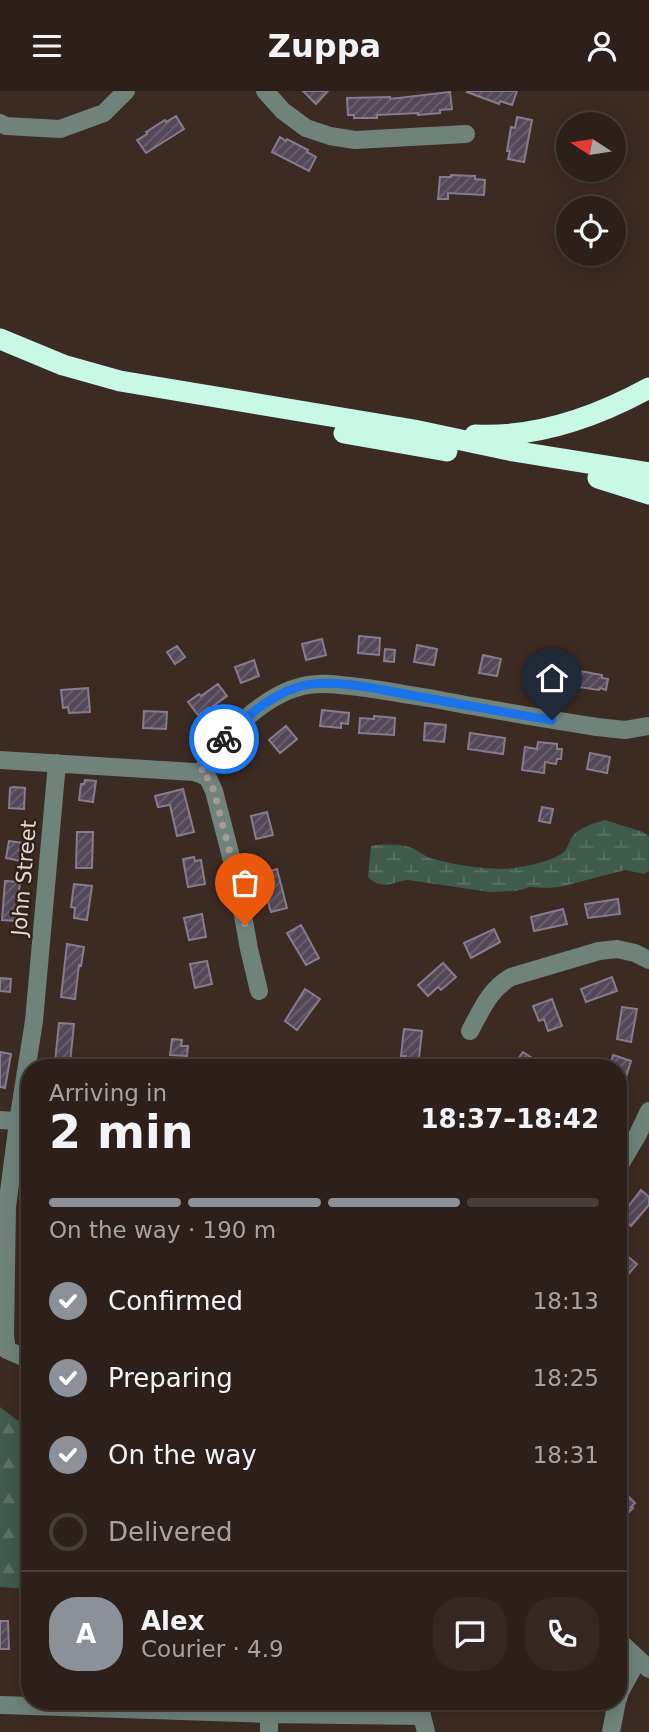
<!DOCTYPE html>
<meta charset="utf-8">
<style>
:root{--surface:#2d201a;--page:#352823;--text:#f1f3f6;--muted:#a7a3a2;--line:#483e39;--accent:#8c9099}
body{margin:0;font-family:"DejaVu Sans",sans-serif;background:var(--page);color:var(--text);height:100vh;display:flex;flex-direction:column;font-size:26px;white-space:nowrap}
*{box-sizing:border-box;margin:0}
p{font-size:23px;color:var(--muted)}
.icon{flex:none;width:38px;height:38px;fill:none;stroke:currentColor;stroke-width:2;stroke-linecap:round;stroke-linejoin:round}
.map{position:relative;flex:1;overflow:hidden}
.panel{position:absolute;left:21px;top:968px;width:606px;height:651px;display:flex;flex-direction:column;background:var(--surface);border-radius:28px;box-shadow:0 4px 18px #0003,0 0 0 2px var(--line)}
.panel>*{flex:none}
.needle{width:46px;rotate:282deg}
.tools{position:absolute;left:556px;top:21px;display:grid;gap:14px}
.tools a{display:grid;place-items:center;width:70px;height:70px;border-radius:50%;background:var(--surface);box-shadow:0 4px 18px #0003,0 0 0 2px var(--line);font-size:35px}
.pin{position:absolute;display:grid;place-items:center;width:60px;height:60px;color:#fff;margin:-72px -30px;border-radius:50% 50% 50% 0;rotate:-45deg;box-shadow:0 0 7px #0007}
.pin .icon{rotate:45deg}
.courier{position:absolute;display:grid;place-items:center;width:70px;height:70px;margin:-35px;border:5px solid #1a73e8;border-radius:50%;background:#fff;color:#222;box-shadow:0 2px 9px #0007}
.headline em{font-style:normal;font-weight:800}
.headline div{display:flex;flex-direction:column-reverse}
.headline{display:flex;align-items:center;justify-content:space-between;height:119px;padding:0 28px}
h1{font-size:46px;font-weight:800;line-height:52px}
.bar{display:grid;grid-template-columns:repeat(4,1fr);gap:10px 7px;align-content:center;height:84px;padding:0 28px}
.bar i{height:9px;border-radius:5px;background:var(--line)}
.bar .active{background:var(--accent)}
.bar p{grid-column:span 4}
.line{display:flex;align-items:center;gap:18px;padding:0 28px;border-top:2px solid var(--line)}
.line div{flex:1}
.round{display:grid;place-items:center;flex:none;width:74px;height:74px;border-radius:28px;background:var(--page)}
ol{padding:0 28px;list-style:none}
li{display:flex;align-items:center;gap:21px;height:77px}
li p{margin-inline-start:auto}
li .icon{padding:7px;border-radius:50%;background:var(--accent);color:#fff;stroke-width:4}
li:last-child{color:var(--muted)}
li i{width:38px;height:38px;border:4px solid var(--line);border-radius:50%}
header{display:flex;justify-content:space-between;align-items:center;height:91px;padding:0 28px;background:var(--surface);font-size:32px;font-weight:800}
.map>svg:first-child{display:block}
.forest{fill:url(#forest-firs)}
.wetland{fill:url(#wetland-marsh)}
.building{fill:url(#building-hatch);stroke:#877b8d;stroke-width:2}
.lines{fill:none;stroke-linecap:round;stroke-linejoin:round}
.minor{stroke:#6f837b;stroke-width:18}
.highway{stroke:#c7f9e5;stroke-width:21}
.done{stroke:#a89b95;stroke-width:7;stroke-dasharray:0 12.6}
.route{stroke:#1a73e8;stroke-width:9}
.labels{text-anchor:middle;dominant-baseline:central;stroke-width:5;stroke-linejoin:round;paint-order:stroke}
.street-label{font-size:21px;fill:#e2d7d2;stroke:#312119}
</style>
<header><svg class="icon" aria-label="menu" viewBox="0 0 24 24"><path d="M4 6h16M4 12h16M4 18h16"/></svg>Zuppa<svg class="icon" aria-label="person" viewBox="0 0 24 24"><circle cx="12" cy="8" r="4"/><path d="M4 21q1-7 8-7t8 7"/></svg></header>
<div class="map">
<svg width="649" height="1641" viewBox="0 0 649 1641">
<defs>
<pattern id="forest-firs" width="22" height="20" patternUnits="userSpaceOnUse" patternTransform="scale(1.75)"><rect width="22" height="20" fill="#3f5b4c"/><path d="M5 1l3.5 6h-7zM16 11l3.5 6h-7z" fill="#5a7265"/></pattern>
<pattern id="wetland-marsh" width="20" height="14" patternUnits="userSpaceOnUse" patternTransform="scale(1.75)"><rect width="20" height="14" fill="#3f5b4c"/><path d="M1 5h8M5 5V1M11 12h8M15 12V8" fill="none" stroke="#5a7265"/></pattern>
<pattern id="building-hatch" width="6" height="6" patternUnits="userSpaceOnUse" patternTransform="scale(1.75)"><rect width="6" height="6" fill="#534858"/><path d="M-1 1l2-2M0 6l6-6M5 7l2-2" fill="none" stroke="#6b626f"/></pattern>
</defs>
<rect width="100%" height="100%" fill="#3c2b23"/>
<!-- forest -->
<path class="forest" d="M0,1316l30,23v159l-30,-2z"/>
<!-- wetland -->
<path class="wetland" d="M605,729l38,12 6,4v35l-5,3 -19,-4 -65,17 -13,1 -17,-1 -13,4 -27,1 -82,-12c-16,2 -25,11 -40,-3l3,-31c11,-2 27,-2 38,1 9,3 16,10 24,12 22,6 59,12 81,9 13,-2 41,-7 51,-17 3,-4 4,-10 7,-14 7,-10 23,-14 33,-17z"/>
<!-- building -->
<path class="building" d="M303,0h25l-12,13z
M468,0h49l-5,14 -12,-4 -1,3 -32,-12z
M450,1l2,17 -12,1v3l-22,2v-2l-41,2v3h-23v-3h-6l-1,-17 43,-1v2z
M176,25l8,13 -38,24 -9,-13 10,-6 -1,-2 19,-12 1,2z
M517,26l15,3 -8,42 -16,-3 2,-8h-3l4,-24 4,1z
M280,46l6,4 1,-2 21,11 -1,2 9,5 -7,14 -37,-19z
M451,84l24,1v3l10,1 -1,15 -36,-2v6h-10l2,-22h11z
M359,545l21,2 -1,17 -21,-2z
M322,548l4,16 -20,5 -4,-16z
M417,554l20,4 -3,16 -20,-3z
M177,555l8,11 -10,7 -8,-12z
M385,558l10,1 -1,12 -10,-1z
M483,564l18,4 -4,17 -18,-3z
M254,569l5,16 -18,7 -6,-16z
M529,573l27,4 -3,16 -26,-4z
M580,580l22,4v3l6,1 -2,11 -6,-2 -1,2 -21,-3z
M218,593l9,12 -18,13 -1,-1 -10,7 -10,-13 11,-8 2,2z
M88,597l2,24 -21,1 -1,-6 -5,1 -2,-18z
M322,619l27,3 -1,11 -7,-1v5l-21,-2z
M144,620l23,1 -1,17 -23,-1z
M374,625l21,2 -1,17 -35,-2 1,-15 14,1z
M425,632l21,2 -2,17 -20,-2z
M286,635l11,13 -17,14 -11,-13z
M470,642l35,5 -2,16 -35,-5z
M538,651l19,2v5h5l-1,10h-4l-1,5 -11,-2 -1,11 -22,-3 3,-23 12,2z
M590,662l20,4 -3,16 -20,-4z
M85,689l11,1 -3,21 -14,-2 2,-16h3z
M13,696l12,1 -1,21 -15,-1 1,-20z
M183,698l11,43 -17,4 -7,-31 -12,2 -3,-11z
M542,716l11,2 -3,14 -11,-2z
M267,721l6,23 -17,4 -5,-23z
M77,741h16l-1,36h-16z
M9,750l15,2 -3,18 -15,-3z
M194,766l1,4 6,-1 4,24 -17,3 -5,-28z
M277,778l10,39 -16,4 -11,-38z
M5,790l15,1 -4,39 -14,-1z
M74,793l18,2 -5,34 -13,-2 1,-10 -4,-1z
M618,808l2,15 -32,4 -3,-14z
M563,818l4,15 -33,7 -3,-14z
M202,823l4,23 -17,3 -5,-22z
M301,834l18,33 -13,7 -19,-32z
M494,838l6,13 -29,16 -7,-15z
M67,853l17,3 -3,19 -2,-1 -4,34 -14,-2z
M207,870l5,23 -17,4 -5,-24z
M443,872l13,14 -15,13 -3,-3 -10,9 -10,-11z
M612,886l5,14 -31,11 -5,-13z
M0,887l11,1 -1,13 -10,-1z
M305,898l15,10 -23,31 -12,-9z
M552,908l10,27 -14,5 -4,-12 -5,2 -6,-15z
M622,916l15,2 -6,33 -14,-3z
M59,932l15,1 -4,39 -15,-1z
M404,938l18,2 -4,36h-14l2,-11h-5z
M172,948l10,1 -1,6h7l-1,10 -17,-1z
M0,961l11,2 -6,34 -5,-1z
M523,961l12,8 -5,7h-18z
M613,964l18,6 -11,36h-2v-30h-8z
M641,1099l8,7v8l-18,21 -11,-9z
M626,1164l11,9 -19,22v-21z
M628,1405l7,7 -4,4 2,1 -8,8 -7,-9z
M0,1530h8l1,28h-9z"/>
<g class="lines">
<!-- minor -->
<path class="minor" d="M265,0l18,20 23,17 24,8 25,4 111,-6
M0,32l6,3 54,3 44,-16 22,-22
M0,669l194,12 6,2c19,-35 63,-79 103,-88 15,-4 32,-2 47,0 27,3 53,8 79,12 56,11 112,20 168,29l28,3 24,-4
M200,683l8,4 6,13 22,85 13,73 10,42
M470,940c12,-22 19,-41 41,-54l88,-26 18,-2 18,4 14,7
M0,1029l30,2
M618,1077l19,-32 12,-25
M30,1269l-23,-10 -2,-14 2,-129 11,-85 16,-101 23,-258
M618,1549l31,29
M618,1608l2,-7 18,-33
M1,1614l268,9 153,2 4,16
M269,1641v-18
M611,1641l6,-31"/>
<!-- highway -->
<path class="highway" d="M0,248l63,26 57,16 294,49 99,21 136,22
M344,342l103,18
M475,344c61,3 121,-18 174,-47
M598,387l51,16"/>
</g>
<g class="lines">
<!-- done -->
<path class="done" d="M224,648l-16,21 -8,13 8,5 6,13 22,85 9,49"/>
<!-- route -->
<path class="route" d="M224,648c21,-21 45,-43 74,-52 31,-10 85,3 117,9 46,8 91,17 137,24"/>
</g>
<g class="labels">
<!-- street labels -->
<g class="street-label">
<text transform="translate(24 787) rotate(-85)">John Street</text>
</g>
</g>
</svg>
<div class="tools">
<a><svg class="needle" viewBox="-14 -14 28 28"><path d="M0-13l5 13h-10z" fill="#e53935"/><path d="M0 13l5-13h-10z" fill="#a7a3a2"/></svg></a>
<a><svg class="icon" aria-label="locate" viewBox="0 0 24 24"><circle cx="12" cy="12" r="6"/><path d="M12 2v4M12 18v4M2 12h4M18 12h4"/></svg></a>
</div>
<div class="pin" style="left:245px;top:834px;background:#ea580c"><svg class="icon" aria-label="bag" viewBox="0 0 24 24"><path d="M5 8h14l-1 12H6zM9 8a3 3 0 0 1 6 0"/></svg></div>
<div class="pin" style="left:552px;top:629px;background:#1f2937"><svg class="icon" aria-label="home" viewBox="0 0 24 24"><path d="M3 11l9-7 9 7M6 9v11h12V9"/></svg></div>
<div class="courier" style="left:224px;top:648px"><svg class="icon" aria-label="bike" viewBox="0 0 24 24"><circle cx="6" cy="16" r="4"/><circle cx="18" cy="16" r="4"/><path d="M6 16l4-8h5l3 8M10 8l3 8H6M13 5h3"/></svg></div>
<section class="panel">
<div class="headline"><div><h1>2 min</h1><p>Arriving in</p></div><em>18:37–18:42</em></div>
<div class="bar"><i class="active"></i><i class="active"></i><i class="active"></i><i></i><p>On the way · 190 m</p></div>
<ol>
<li><svg class="icon" aria-label="check" viewBox="0 0 24 24"><path d="M5 12l5 5 9-10"/></svg>Confirmed<p>18:13</p></li>
<li><svg class="icon" aria-label="check" viewBox="0 0 24 24"><path d="M5 12l5 5 9-10"/></svg>Preparing<p>18:25</p></li>
<li><svg class="icon" aria-label="check" viewBox="0 0 24 24"><path d="M5 12l5 5 9-10"/></svg>On the way<p>18:31</p></li>
<li><i></i>Delivered</li>
</ol>
<div class="line" style="height:126px"><b class="round" style="background:var(--accent);color:#fff">A</b><div><b>Alex</b><p>Courier · 4.9</p></div><a class="round"><svg class="icon" aria-label="chat" viewBox="0 0 24 24"><path d="M4 5h16v11H9l-5 4z"/></svg></a><a class="round"><svg class="icon" aria-label="phone" viewBox="0 0 24 24"><path d="M5 4h4l2 5-3 2q2 4 5 5l2-3 5 2v4C11 20 4 13 5 4z"/></svg></a></div>
</section>
</div>
